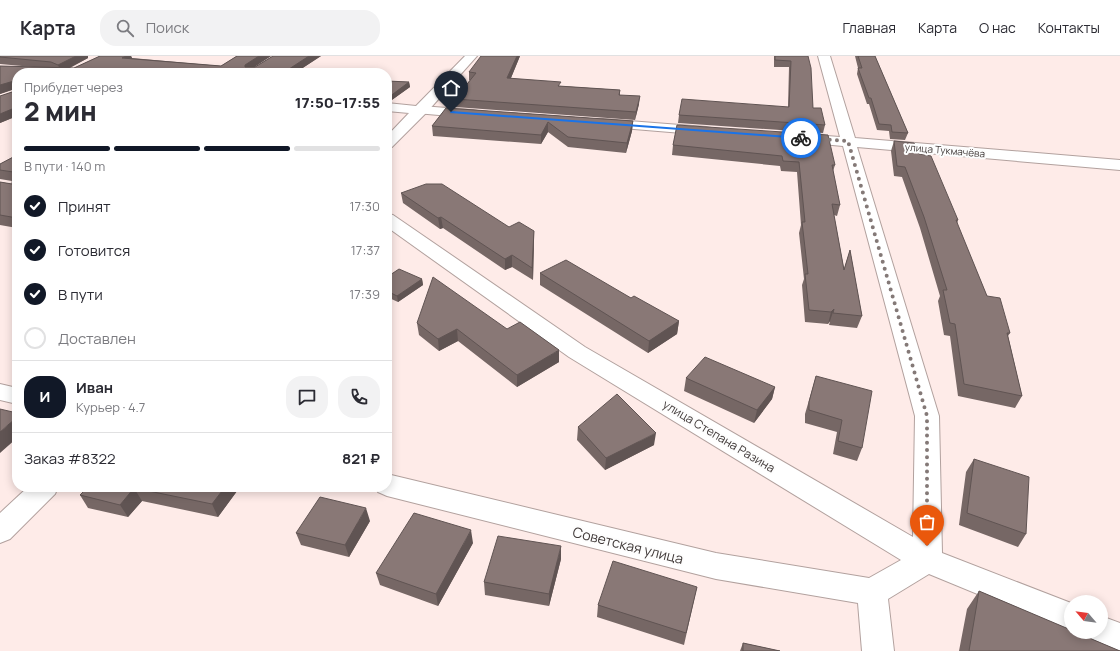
<!DOCTYPE html>
<html lang="ru">
<meta charset="utf-8">
<style>
:root{--surface:#fff;--page:#f2f2f3;--text:#2b2b33;--muted:#7c7c81;--line:#e1e1e2;--accent:#111827}
body{margin:0;font-family:Manrope,sans-serif;background:var(--page);color:var(--text);height:100vh;display:flex;flex-direction:column;font-size:15px;white-space:nowrap}
*{box-sizing:border-box;margin:0}
p{font-size:13px;color:var(--muted)}
.icon{flex:none;width:22px;height:22px;fill:none;stroke:currentColor;stroke-width:2;stroke-linecap:round;stroke-linejoin:round}
.map{position:relative;flex:1;overflow:hidden}
.side{position:absolute;left:12px;top:12px;width:380px;height:424px;display:flex;flex-direction:column;background:var(--surface);border-radius:16px;box-shadow:0 2px 10px #0003}
.side>*{flex:none}
.needle{width:26px;rotate:298deg}
.tools{position:absolute;left:1064px;top:539px;display:grid;gap:8px}
.tools a{display:grid;place-items:center;width:44px;height:44px;border-radius:50%;background:var(--surface);box-shadow:0 2px 10px #0003;font-size:20px}
.pin{position:absolute;display:grid;place-items:center;width:34px;height:34px;color:#fff;margin:-41px -17px;border-radius:50% 50% 50% 0;rotate:-45deg;box-shadow:0 0 4px #0007}
.pin .icon{rotate:45deg}
.courier{position:absolute;display:grid;place-items:center;width:40px;height:40px;margin:-20px;border:3px solid #1a73e8;border-radius:50%;background:#fff;color:#222;box-shadow:0 1px 5px #0007}
.overview em{font-style:normal;font-weight:800}
.overview div{display:flex;flex-direction:column-reverse}
.overview{display:flex;align-items:center;justify-content:space-between;height:68px;padding:0 12px}
h1{font-size:26px;font-weight:800;line-height:30px}
.bar{display:grid;grid-template-columns:repeat(4,1fr);gap:6px 4px;align-content:center;height:48px;padding:0 12px}
.bar i{height:5px;border-radius:3px;background:var(--line)}
.bar .selected{background:var(--accent)}
.bar p{grid-column:span 4}
.line{display:flex;align-items:center;gap:10px;padding:0 12px;border-top:1px solid var(--line)}
.line div{flex:1}
.round{display:grid;place-items:center;flex:none;width:42px;height:42px;border-radius:16px;background:var(--page)}
ol{padding:0 12px;list-style:none}
li{display:flex;align-items:center;gap:12px;height:44px}
li p{margin-inline-start:auto}
li .icon{padding:4px;border-radius:50%;background:var(--accent);color:#fff;stroke-width:4}
li:last-child{color:var(--muted)}
li i{width:22px;height:22px;border:2px solid var(--line);border-radius:50%}
header{display:flex;align-items:center;gap:24px;box-sizing:border-box;height:56px;padding:0 20px;background:var(--surface);border-bottom:1px solid var(--line)}
header strong{font-size:19px}
nav{display:flex;gap:22px;margin-inline-start:auto;font-size:14px}
.search{width:280px;height:36px;background:var(--page);display:flex;align-items:center;gap:10px;box-sizing:border-box;padding:0 14px;border-radius:16px;color:var(--muted);font-size:15px}
.map>svg:first-child{display:block}
.lines{fill:none;stroke-linecap:round;stroke-linejoin:round}
.minor-casing{stroke:#b2a19e;stroke-width:2}
.tertiary-casing{stroke:#b2a19e;stroke-width:2}
.minor{fill:#fff;fill-rule:evenodd}
.tertiary{fill:#fff;fill-rule:evenodd}
.wall{fill:#766765}
.shaded-wall{fill:#605453}
.building{fill:#897876;stroke:#605453}
.route{fill:#1a73e8}
.done{stroke:#847977;stroke-width:4;stroke-dasharray:0 7.2}
.labels{text-anchor:middle;dominant-baseline:central;stroke-width:4;stroke-linejoin:round;paint-order:stroke}
.far-street-label{font-size:10px;fill:#423b3a;stroke:#fdfdfd}
.street-label{font-size:12px;fill:#423b3a;stroke:#fdfdfd}
.near-street-label{font-size:14px;fill:#423b3a;stroke:#fdfdfd}
</style>
<header>
<strong>Карта</strong>
<div class="search"><svg class="icon" aria-label="search" viewBox="0 0 24 24"><circle cx="10" cy="10" r="6"/><path d="M15 15l6 6"/></svg>Поиск</div>
<nav><a>Главная</a><a>Карта</a><a>О нас</a><a>Контакты</a></nav>
</header>
<div class="map">
<svg width="1120" height="595" viewBox="0 0 1120 595">
<rect width="100%" height="100%" fill="#feebe8"/>
<g class="lines">
<defs>
<path id="minor" d="M818,0h12l25,82 265,22v10l-263,-23 82,269 3,137 129,50v29h2l-2,1 -11,-5 -131,-54 -41,25 6,52h-32l-4,-48 -142,-24 -329,-83 -9,-4 -3,-5h12v-13l329,79 153,25 32,-18 -332,-203 -182,-130v-13l6,1 192,132 328,190 2,-121 -72,-270 -43,-4 -5,-1 -2,-3 2,-3 5,-1 40,3z
M421,50l52,4 5,1 2,3 -2,3 -5,1 -57,-5 -2,-3 2,-3z
M603,63l103,8 5,1 2,3 -2,3 -5,1 -108,-9 -2,-3 2,-3z
M0,328l17,4v16l-17,-4z
M1101,560l19,7v28h-6l-24,-9 -5,-10h16z"/>
<path id="tertiary" d="M465,0h12l-51,57 -34,34 -5,1v-12l22,-23 -22,-2v-8l29,3z
M28,431h30l-3,7 -45,45 -10,4v-30z"/>
</defs>
<!-- minor casing -->
<use href="#minor" class="minor-casing"/>
<!-- tertiary casing -->
<use href="#tertiary" class="tertiary-casing"/>
<!-- minor -->
<use href="#minor" class="minor"/>
<!-- tertiary -->
<use href="#tertiary" class="tertiary"/>
</g>
<!-- wall -->
<path class="wall" d="M0,0h88v2l-18,10h4l26,-12h31l1,2 89,8 16,-10h34l-17,11h1l18,-11h48l-26,17h-278v43l-17,7v-27l15,-5v-2l-15,5v-28l33,1 -33,-3z
M520,0l-9,22 50,8 59,4v5l19,9 -4,16 -180,-13v-8l15,-19h-1v-8z
M774,0h34l5,52 12,17 -2,8 -145,-10 1,-8 109,-8 1,-40h-15z
M855,0h20l33,77 -3,7 -15,-1 -1,-8 -12,-1 -8,-26h-2l-10,-30 1,-6z
M387,25l22,1 1,5 -21,15h-2z
M446,52l187,13 -1,10 -6,22 -58,-6 -20,-15 -7,12 -108,-8 -1,-10z
M677,69l158,40 -2,6 7,34 -3,11 -3,-1 10,54 6,-19 12,66 -5,12 -28,-3 1,-4 -2,3 -23,-2 -3,-37 2,-6 -5,-46 2,-8 -4,-53 -16,-1 -1,-5 -108,-11 1,-10z
M894,85l25,13 39,66 -1,4 30,72 23,37 -2,3 14,60 -7,12 -57,-12 -8,-60 -6,-1 -6,-34 2,-5 -20,-68 -18,-51 -8,-1 -3,-25z
M17,99v73l-17,-3v-43l12,2v-3l-12,-2v-15z
M401,137l108,34 25,4 -1,49 -21,-13 -7,3 -62,-42 -3,1 -37,-26z
M540,217l91,25 48,23 -2,13 -29,19 -108,-68z
M387,221l35,2 1,6 -25,17 -11,-5z
M417,267l90,6 52,33 -42,25 -59,-46 -19,10 -20,-16z
M816,320l46,72 -5,13 -24,-7 4,-22 -32,-9v-9z
M686,322l89,9 -3,12 -18,24 -70,-32z
M578,371l76,18 -49,25 -28,-30z
M974,403l52,75 -8,13 -59,-22 7,-53z
M88,431h152l-22,30 -76,-16 -14,16 -40,-9 -8,-13z
M370,465l-21,36 -48,-12 -5,-12z
M473,487l-35,63 -58,-21 -4,-12z
M561,503l-12,47 -64,-11 -1,-13z
M697,531l-13,58 -87,-28 1,-12z
M979,535l141,60h-161l8,-42z
M743,587l37,8h-40z"/>
<!-- shaded-wall -->
<path class="shaded-wall" d="M76,0h12v2l-27,14 -3,-7z
M126,0h5l2,4 -11,-2z
M259,0h12l-24,16 -2,-5v-2z
M309,0h12l-26,17h-8l-1,-2z
M517,0h3l-12,29 -1,-7z
M14,25l3,7 -17,6v-9z
M409,26l1,5 -21,15v-5z
M640,40l-1,8 -4,16 1,-8z
M17,51v9l-17,7v-9z
M633,65l-1,10 -6,22 1,-10z
M548,66v10l-7,12v-9z
M441,161l2,11 -3,1 -2,-11z
M534,175v11l-1,38 -1,-12z
M512,199v12l-7,3v-11z
M422,223l1,6 -25,17 -1,-6z
M834,253l-4,12 -2,3 3,-12z
M679,265l-2,13 -29,19 1,-12z
M457,273l1,12 -19,10 -1,-12z
M559,294v12l-42,25v-12z
M775,331l-3,12 -18,24 3,-13z
M17,361v21l-17,15v-21z
M656,377l-2,12 -49,25 1,-12z
M225,431h15l-22,30 -6,-13z
M134,432l8,13 -14,16 -8,-12z
M366,452l4,13 -21,36 -4,-12z
M471,474l2,13 -35,63 -2,-12z
M561,490v13l-12,47v-12z"/>
<!-- building -->
<path class="building" d="M0,0h76l-18,9 -7,-3 -51,-5z
M100,0h26l-4,2 99,8 16,-10h22l-14,9v2h10l18,-11h36l-23,15h5l-2,2h3h-275v34l-17,7v-18l15,-5 -1,-10 -14,4v-19l74,2z
M481,0h36l-10,22 54,4 -3,4 62,4 -1,5 21,1 -4,16 -181,-13 21,-26 -7,-1z
M775,0h33l3,12 2,40h8l4,17 -146,-10 3,-16 107,8 2,-46 -16,-1z
M858,0h17l33,77 -16,-1 -1,-7 -12,-1 -8,-26h-2l-11,-30h4z
M387,25l22,1 -20,15h-2z
M446,52l187,13 -6,22 -59,-6 -20,-15 -7,13 -109,-9z
M677,69l151,10 7,30h-3l8,40 -8,-1 12,66 6,-20 12,66 -29,-3 1,-4 -3,3 -22,-2 -4,-36h3l-6,-52h3l-6,-60 -16,-1 -1,-5 -109,-11z
M894,85l20,2 5,11 12,2 27,64h-2l31,76 13,2 10,35h-3l15,63 -58,-12 -9,-60 -5,-1 -7,-33h4l-23,-73 -19,-50 -8,-1z
M17,99v63l-17,-3v-33l12,2 1,-12 -13,-2v-6z
M426,128h16l67,43 10,-5 15,9 -2,37 -20,-13 -7,4 -64,-42 -3,1 -37,-25z
M566,204l65,38 3,-2 45,25 -30,20 -109,-68z
M399,213l23,10 -25,17 -10,-5v-14z
M433,221l74,52 13,-7 39,28 -42,25 -60,-46 -19,10 -21,-16z
M705,301l70,30 -18,23 -71,-32z
M816,320l56,15 -10,57 -24,-7 4,-21 -33,-10v-8z
M617,338l39,39 -50,25 -28,-31z
M0,353l17,4v4l-17,15z
M974,403l55,18 -3,57 -59,-21z
M88,431h137l-13,17 -78,-16 -14,17 -40,-10z
M320,441l46,11 -21,37 -49,-12z
M414,457l57,17 -35,64 -60,-21z
M498,480l63,10 -12,48 -65,-12z
M613,505l84,26 -11,46 -88,-28z
M979,535l92,39v2h4l45,19h-151z
M743,587l37,8h-37z"/>
<!-- route -->
<path class="route" d="M451,55l350,26 2,1 -2,1 -351,-26z"/>
<g class="lines">
<!-- done -->
<path class="done" d="M801,82l47,3 79,275v130"/>
</g>
<g class="labels">
<!-- far-street labels -->
<g class="far-street-label">
<text transform="translate(945 94) rotate(5)">улица Тукмачёва</text>
</g>
<!-- street labels -->
<g class="street-label">
<text transform="translate(719 380) rotate(31)">улица Степана Разина</text>
</g>
<!-- near-street labels -->
<g class="near-street-label">
<text transform="translate(628 489) rotate(14)">Советская улица</text>
</g>
</g>
</svg>
<div class="tools">
<a><svg class="needle" viewBox="-14 -14 28 28"><path d="M0-13l5 13h-10z" fill="#e53935"/><path d="M0 13l5-13h-10z" fill="#7c7c81"/></svg></a>
</div>
<div class="pin" style="left:927px;top:490px;background:#ea580c"><svg class="icon" aria-label="bag" viewBox="0 0 24 24"><path d="M5 8h14l-1 12H6zM9 8a3 3 0 0 1 6 0"/></svg></div>
<div class="pin" style="left:451px;top:56px;background:#1f2937"><svg class="icon" aria-label="home" viewBox="0 0 24 24"><path d="M3 11l9-7 9 7M6 9v11h12V9"/></svg></div>
<div class="courier" style="left:801px;top:82px"><svg class="icon" aria-label="bike" viewBox="0 0 24 24"><circle cx="6" cy="16" r="4"/><circle cx="18" cy="16" r="4"/><path d="M6 16l4-8h5l3 8M10 8l3 8H6M13 5h3"/></svg></div>
<section class="side">
<div class="overview"><div><h1>2 мин</h1><p>Прибудет через</p></div><em>17:50–17:55</em></div>
<div class="bar"><i class="selected"></i><i class="selected"></i><i class="selected"></i><i></i><p>В пути · 140 m</p></div>
<ol>
<li><svg class="icon" aria-label="check" viewBox="0 0 24 24"><path d="M5 12l5 5 9-10"/></svg>Принят<p>17:30</p></li>
<li><svg class="icon" aria-label="check" viewBox="0 0 24 24"><path d="M5 12l5 5 9-10"/></svg>Готовится<p>17:37</p></li>
<li><svg class="icon" aria-label="check" viewBox="0 0 24 24"><path d="M5 12l5 5 9-10"/></svg>В пути<p>17:39</p></li>
<li><i></i>Доставлен</li>
</ol>
<div class="line" style="height:72px"><b class="round" style="background:var(--accent);color:#fff">И</b><div><b>Иван</b><p>Курьер · 4.7</p></div><a class="round"><svg class="icon" aria-label="chat" viewBox="0 0 24 24"><path d="M4 5h16v11H9l-5 4z"/></svg></a><a class="round"><svg class="icon" aria-label="phone" viewBox="0 0 24 24"><path d="M5 4h4l2 5-3 2q2 4 5 5l2-3 5 2v4C11 20 4 13 5 4z"/></svg></a></div>
<div class="line" style="height:52px"><div>Заказ #8322</div><b>821 ₽</b></div>
</section>
</div>
